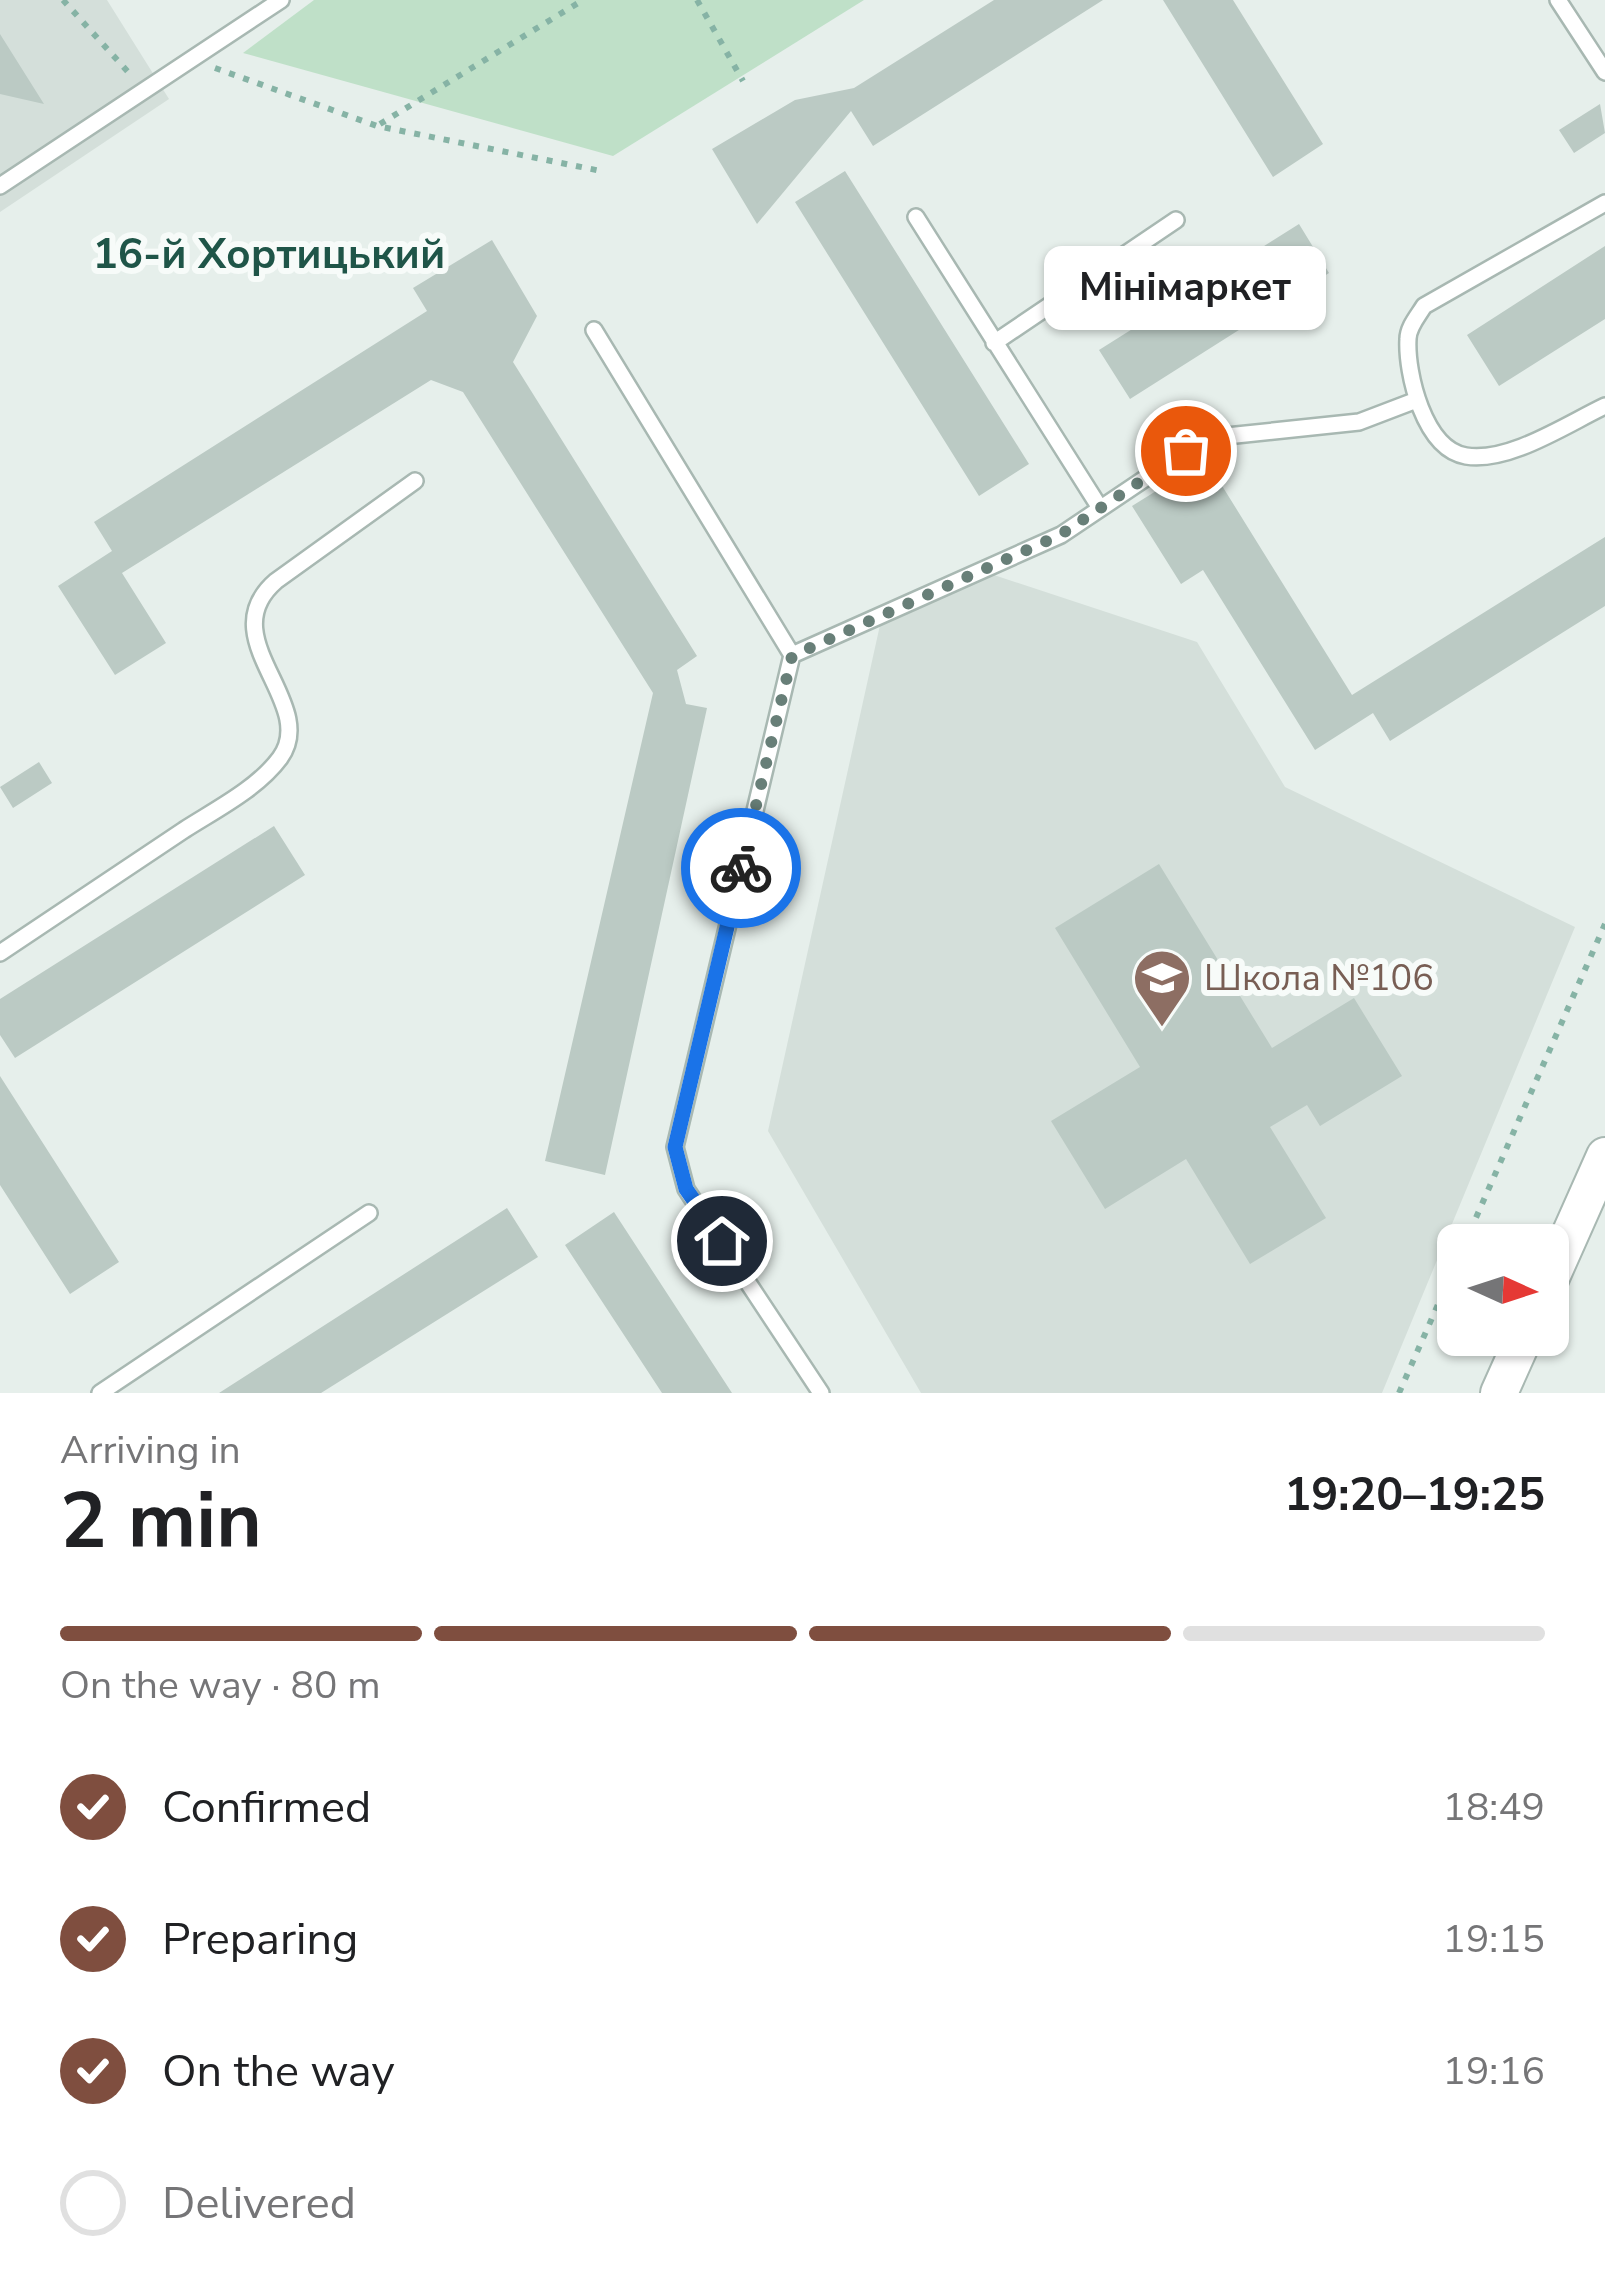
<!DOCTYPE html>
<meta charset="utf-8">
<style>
:root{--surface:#fff;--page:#f2f2f2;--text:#202124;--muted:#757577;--line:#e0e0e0;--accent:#7f4e3f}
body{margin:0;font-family:"Nunito Sans",sans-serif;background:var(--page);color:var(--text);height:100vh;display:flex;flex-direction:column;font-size:45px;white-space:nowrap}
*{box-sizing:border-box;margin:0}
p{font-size:39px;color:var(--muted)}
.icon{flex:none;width:66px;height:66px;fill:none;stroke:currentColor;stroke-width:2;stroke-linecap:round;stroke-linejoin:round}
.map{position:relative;height:1393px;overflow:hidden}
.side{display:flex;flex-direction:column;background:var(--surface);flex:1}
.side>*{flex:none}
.needle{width:78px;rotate:93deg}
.fabs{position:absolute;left:1437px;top:1224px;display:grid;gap:24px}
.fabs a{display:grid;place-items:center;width:132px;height:132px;border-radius:18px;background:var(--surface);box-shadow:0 3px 9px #0004;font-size:60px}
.pin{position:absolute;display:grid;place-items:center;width:102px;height:102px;color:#fff;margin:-51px;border:6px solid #fff;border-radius:50%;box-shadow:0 3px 12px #0007}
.courier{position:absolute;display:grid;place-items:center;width:120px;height:120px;margin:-60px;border:9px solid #1a73e8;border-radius:50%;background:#fff;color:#222;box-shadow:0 3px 15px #0007}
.bubble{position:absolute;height:84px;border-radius:18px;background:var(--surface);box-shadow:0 3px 9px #0004;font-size:39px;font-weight:700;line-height:84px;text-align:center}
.summary em{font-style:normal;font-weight:700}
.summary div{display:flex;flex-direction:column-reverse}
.summary{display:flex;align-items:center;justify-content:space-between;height:204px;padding:0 60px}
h1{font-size:78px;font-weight:700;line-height:90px}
.bar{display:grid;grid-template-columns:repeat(4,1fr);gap:18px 12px;align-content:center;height:144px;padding:0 60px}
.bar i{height:15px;border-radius:9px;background:var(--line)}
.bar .on{background:var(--accent)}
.bar p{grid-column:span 4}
ol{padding:0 60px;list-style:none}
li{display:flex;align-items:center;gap:36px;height:132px}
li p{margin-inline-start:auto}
li .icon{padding:12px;border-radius:50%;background:var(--accent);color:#fff;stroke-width:4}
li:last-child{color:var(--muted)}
li i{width:66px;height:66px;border:6px solid var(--line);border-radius:50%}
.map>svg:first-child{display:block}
.built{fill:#d4dfda}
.green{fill:#bfe0c8}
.building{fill:#bbcac4}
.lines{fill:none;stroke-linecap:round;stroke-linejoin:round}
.service-casing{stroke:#a8b8b2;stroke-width:20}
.tertiary-casing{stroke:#a8b8b2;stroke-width:40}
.path{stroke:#86b3a5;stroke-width:6;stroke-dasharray:6 9;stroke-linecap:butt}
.service{stroke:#fff;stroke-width:15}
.tertiary{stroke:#fff;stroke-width:36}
.done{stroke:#687f78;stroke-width:12;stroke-dasharray:0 21.6}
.route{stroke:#1a73e8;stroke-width:15}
.labels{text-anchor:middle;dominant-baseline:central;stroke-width:12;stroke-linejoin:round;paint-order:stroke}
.education-label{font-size:36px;fill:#785e54;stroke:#f7fbf9;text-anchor:start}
.quarter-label{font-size:42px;font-weight:bold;fill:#1f5548;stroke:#f7fbf9}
</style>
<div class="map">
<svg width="1605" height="1393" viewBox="0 0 1605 1393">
<rect width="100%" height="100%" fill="#e6efeb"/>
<!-- built -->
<path class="built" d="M0,0h107l62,99 -169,113z
M985,572l212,70 88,145 290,140 -193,466h-461l-153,-262 114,-515z"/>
<!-- green -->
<path class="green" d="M314,0h550l-251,156 -370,-103z"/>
<!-- building -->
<path class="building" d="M994,0h109l-230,146 -22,-35 -94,113 -45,-75 83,-49 59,-12z
M1163,0h70l90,144 -50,33z
M0,34l44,70 -44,-10z
M1600,104l5,29 -31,20 -15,-23z
M845,171l184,293 -50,32 -184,-294z
M1299,224l30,49 -199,126 -31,-49z
M492,240l45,76 -24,46 184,294 -20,14 9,34 21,4 -102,467 -60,-14 108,-468 -190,-301 -32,-12 -309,193 44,70 -51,32 -57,-89 54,-35 -18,-29 333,-211 -14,-23z
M1605,246v73l-106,67 -32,-51z
M1206,460l146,235 253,-158v69l-215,135 -17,-28 -58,37 -112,-180 -22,14 -49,-78z
M39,762l13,21 -39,25 -13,-21z
M274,826l31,49 -290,183 -15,-23v-36z
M1159,864l113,184 82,-50 48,78 -82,50 -13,-21 -37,22 56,91 -76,46 -64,-105 -81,50 -54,-88 89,-54 -85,-139z
M0,1076l119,186 -49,32 -70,-109z
M507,1208l31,49 -217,136h-102z
M614,1212l118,181h-70l-97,-148z"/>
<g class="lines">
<defs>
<path id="service" d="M1558,0l47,72
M0,186l281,-186
M1605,203l-181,103c-6,10 -16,21 -16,33 -2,34 16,110 58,117 43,7 101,-32 139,-50
M916,217l184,291
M594,330l198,325 -117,492 11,42 135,204
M994,343l182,-123
M792,655l269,-120 125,-84 31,-14 142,-15 55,-21
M0,953c62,-41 123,-82 184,-123 31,-20 73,-41 96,-72 40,-55 -70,-120 -4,-177l139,-100
M100,1393l269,-180"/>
<path id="tertiary" d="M1548,1284l57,-128
M1499,1393l26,-58"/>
</defs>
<!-- service casing -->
<use href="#service" class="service-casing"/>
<!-- tertiary casing -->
<use href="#tertiary" class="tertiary-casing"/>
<!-- path -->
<path class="path" d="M63,0l66,73
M697,0l46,81
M215,68l162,58 224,45
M380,124l203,-124
M1464,1245l141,-321
M1399,1393l59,-134"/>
<!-- service -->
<use href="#service" class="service"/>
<!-- tertiary -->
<use href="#tertiary" class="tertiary"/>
</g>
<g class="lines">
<!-- done -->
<path class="done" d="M741,868l51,-212 268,-121 126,-84"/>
<!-- route -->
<path class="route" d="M722,1241l-36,-52 -11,-42 66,-279"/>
</g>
<!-- icons -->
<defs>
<symbol id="school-pin" viewBox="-11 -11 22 30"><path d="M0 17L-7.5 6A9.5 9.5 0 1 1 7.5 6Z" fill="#8d6e63" stroke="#f7fbf9"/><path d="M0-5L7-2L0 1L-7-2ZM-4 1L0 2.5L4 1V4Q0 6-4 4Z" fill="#fff"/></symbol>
</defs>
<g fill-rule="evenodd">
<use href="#school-pin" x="1129" y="945" width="66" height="90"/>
</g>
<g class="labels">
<!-- education labels -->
<g class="education-label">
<text x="1204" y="978">Школа №106</text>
</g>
<!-- quarter labels -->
<g class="quarter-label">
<text x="269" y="254">16-й Хортицький</text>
</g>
</g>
</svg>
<div class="fabs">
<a><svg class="needle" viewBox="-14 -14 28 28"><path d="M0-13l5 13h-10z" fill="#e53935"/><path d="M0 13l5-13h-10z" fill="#757577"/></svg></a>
</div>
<div class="pin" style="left:1186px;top:451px;background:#ea580c"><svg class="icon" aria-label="bag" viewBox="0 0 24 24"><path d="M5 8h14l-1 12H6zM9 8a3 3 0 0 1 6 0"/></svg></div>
<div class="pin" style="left:722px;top:1241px;background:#1f2937"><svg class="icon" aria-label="home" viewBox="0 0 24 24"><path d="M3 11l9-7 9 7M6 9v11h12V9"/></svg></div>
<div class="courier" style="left:741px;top:868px"><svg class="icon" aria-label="bike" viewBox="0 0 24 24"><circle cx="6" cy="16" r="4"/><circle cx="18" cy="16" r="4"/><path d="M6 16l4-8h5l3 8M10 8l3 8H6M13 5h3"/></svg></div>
<div class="bubble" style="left:1044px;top:246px;width:282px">Мiнiмаркет</div>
</div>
<section class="side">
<div class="summary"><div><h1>2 min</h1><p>Arriving in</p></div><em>19:20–19:25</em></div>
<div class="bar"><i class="on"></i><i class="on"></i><i class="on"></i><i></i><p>On the way · 80 m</p></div>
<ol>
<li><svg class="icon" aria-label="check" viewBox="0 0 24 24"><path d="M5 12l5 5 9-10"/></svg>Confirmed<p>18:49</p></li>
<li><svg class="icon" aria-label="check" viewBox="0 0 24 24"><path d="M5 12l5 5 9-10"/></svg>Preparing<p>19:15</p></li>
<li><svg class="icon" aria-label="check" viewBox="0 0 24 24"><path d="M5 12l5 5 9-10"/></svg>On the way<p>19:16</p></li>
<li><i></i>Delivered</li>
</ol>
</section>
